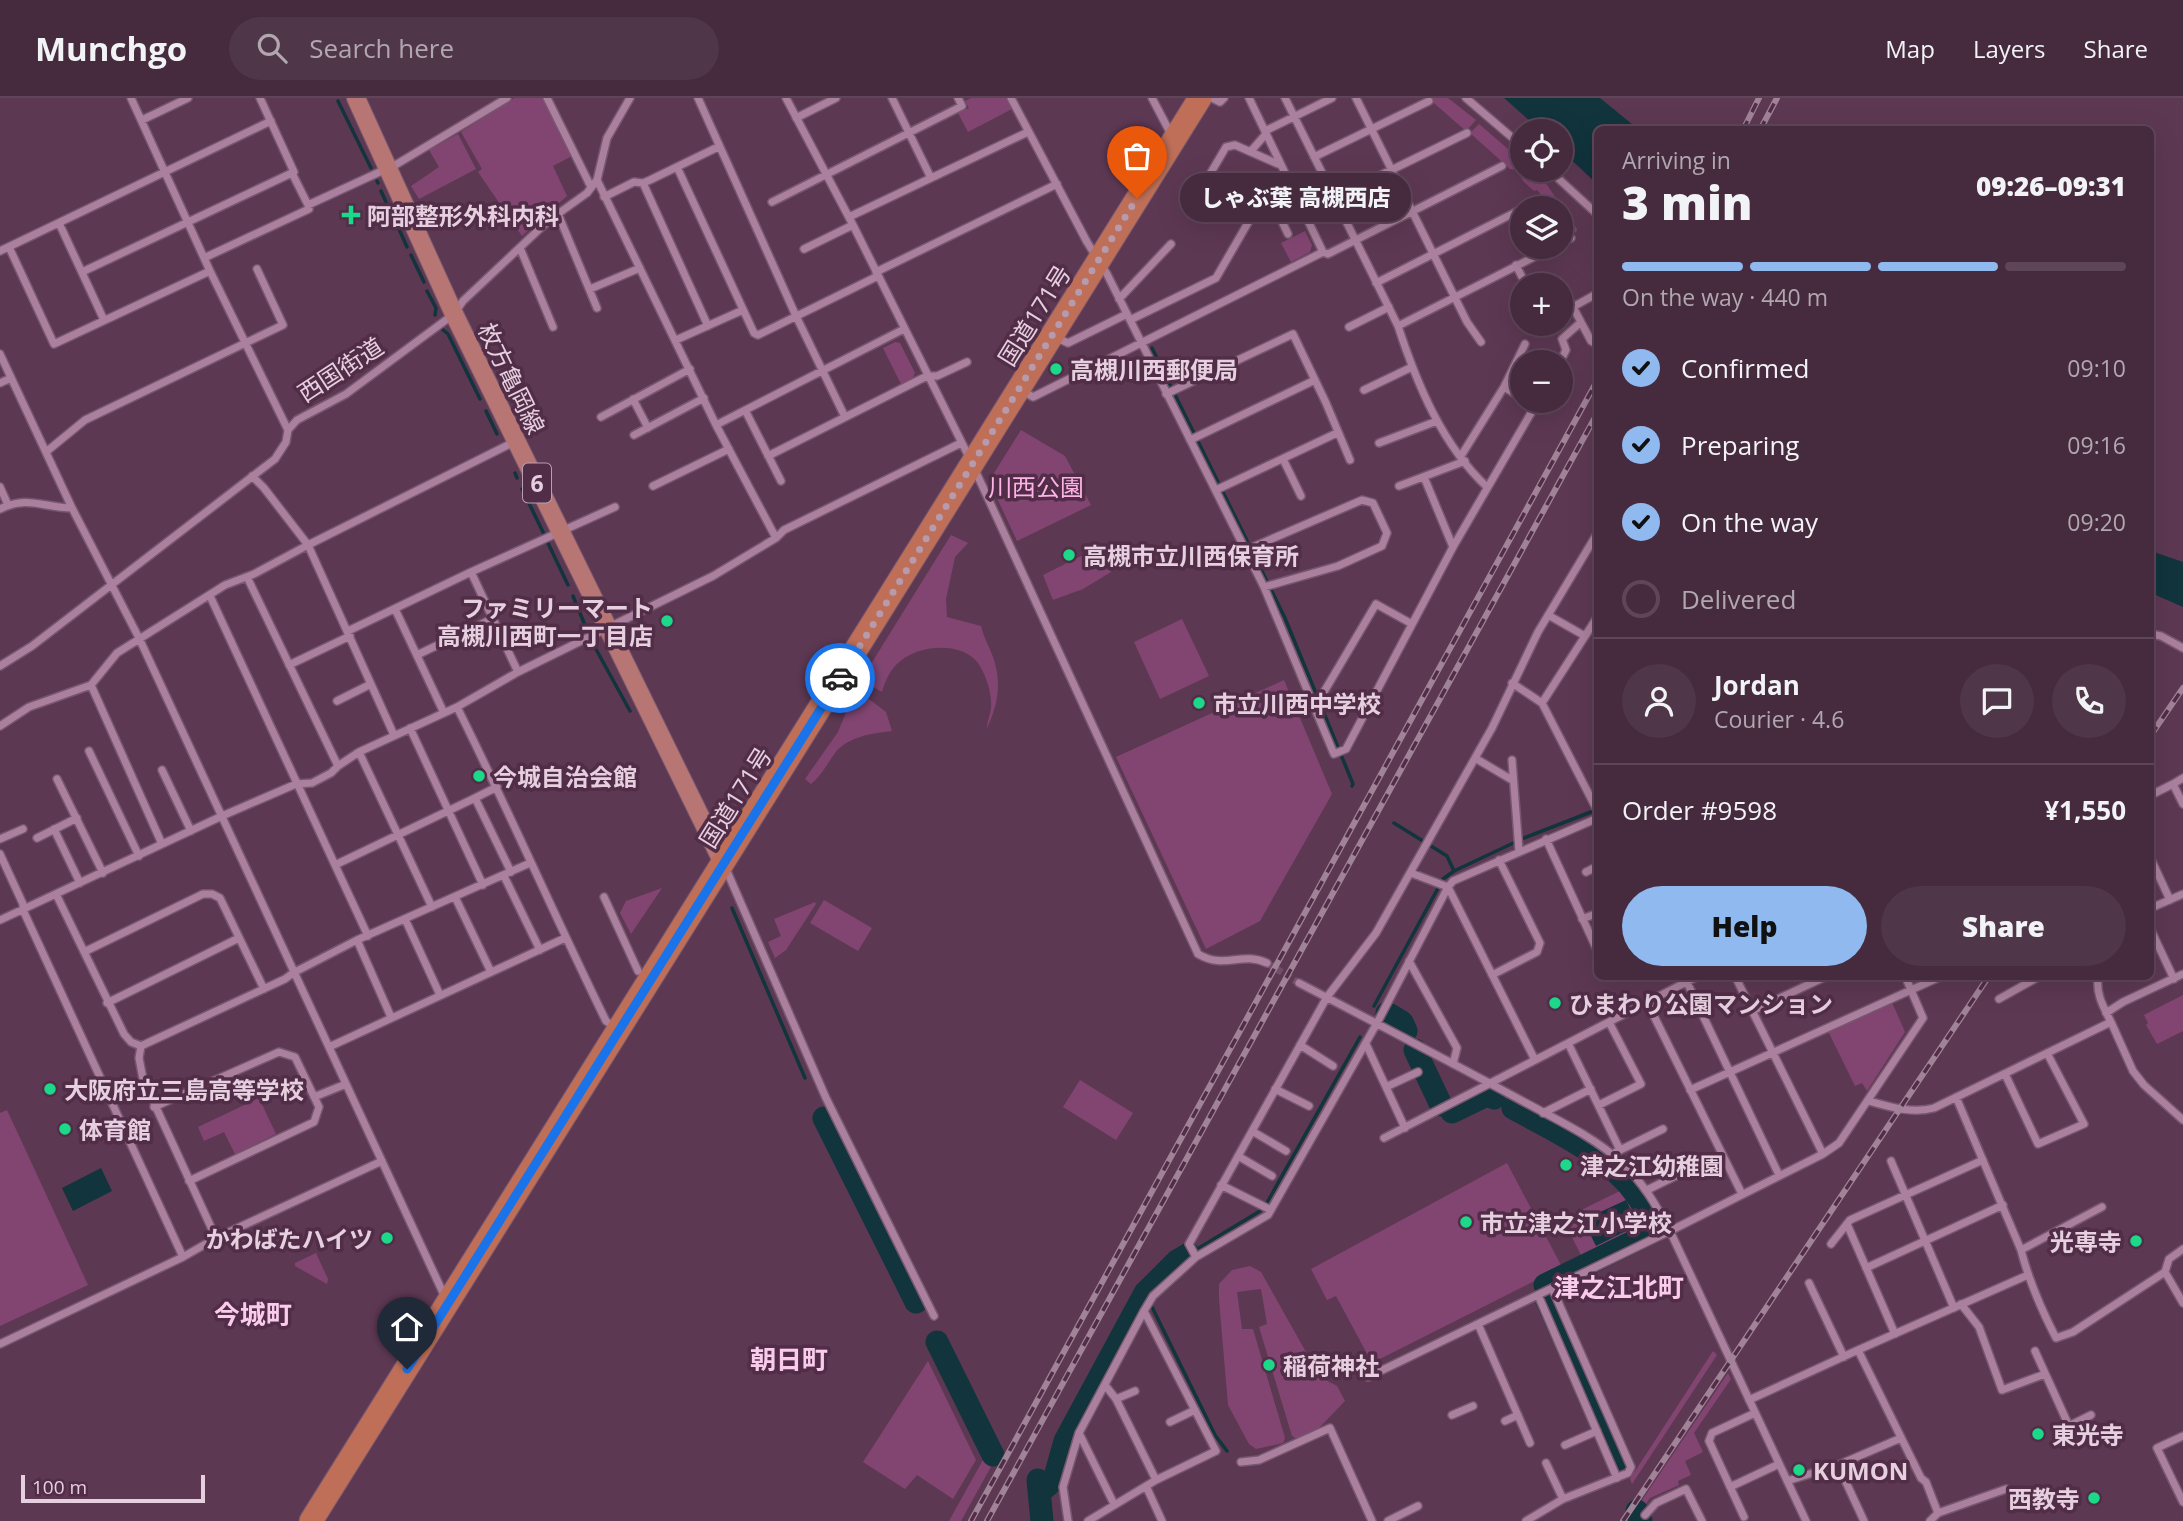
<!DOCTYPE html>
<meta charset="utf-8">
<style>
:root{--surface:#462a3e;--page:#503649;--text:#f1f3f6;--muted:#b0a7b0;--line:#5e4658;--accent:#90b9f0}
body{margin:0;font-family:"Open Sans","Noto Sans JP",sans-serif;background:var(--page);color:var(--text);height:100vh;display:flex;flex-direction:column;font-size:26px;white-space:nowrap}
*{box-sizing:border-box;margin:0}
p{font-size:23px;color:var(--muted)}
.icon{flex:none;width:38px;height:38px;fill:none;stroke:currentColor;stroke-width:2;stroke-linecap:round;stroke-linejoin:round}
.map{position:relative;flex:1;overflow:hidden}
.drawer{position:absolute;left:1594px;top:28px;width:560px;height:854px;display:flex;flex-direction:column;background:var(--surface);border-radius:10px;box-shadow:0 7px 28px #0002,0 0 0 2px var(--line)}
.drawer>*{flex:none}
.tools{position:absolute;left:1510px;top:21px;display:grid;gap:14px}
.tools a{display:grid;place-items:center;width:63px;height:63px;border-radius:50%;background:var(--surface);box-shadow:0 7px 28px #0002,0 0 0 2px var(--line);font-size:35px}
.scale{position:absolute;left:21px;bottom:18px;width:184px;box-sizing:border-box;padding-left:7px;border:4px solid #e6cfde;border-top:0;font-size:19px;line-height:24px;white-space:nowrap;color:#e6cfde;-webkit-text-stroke:5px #512d48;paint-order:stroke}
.pin{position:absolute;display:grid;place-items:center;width:60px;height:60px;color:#fff;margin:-72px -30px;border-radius:50% 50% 50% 0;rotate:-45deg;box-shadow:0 0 7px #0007}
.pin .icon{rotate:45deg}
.courier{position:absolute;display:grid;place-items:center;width:70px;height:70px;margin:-35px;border:5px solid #1a73e8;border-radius:50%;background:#fff;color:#222;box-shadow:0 2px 9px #0007}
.bubble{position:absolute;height:49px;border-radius:24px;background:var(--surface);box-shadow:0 7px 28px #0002,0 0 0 2px var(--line);font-size:23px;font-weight:800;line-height:49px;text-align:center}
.head em{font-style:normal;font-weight:800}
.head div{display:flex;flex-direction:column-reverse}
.head{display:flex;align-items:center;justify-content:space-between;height:119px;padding:0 28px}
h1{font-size:46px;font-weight:800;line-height:52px}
.bar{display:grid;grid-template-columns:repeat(4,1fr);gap:10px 7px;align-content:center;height:84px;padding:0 28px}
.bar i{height:9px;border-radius:5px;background:var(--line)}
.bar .current{background:var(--accent)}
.bar p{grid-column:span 4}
.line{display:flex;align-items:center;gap:18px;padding:0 28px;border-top:2px solid var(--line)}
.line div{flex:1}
.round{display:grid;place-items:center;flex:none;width:74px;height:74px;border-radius:37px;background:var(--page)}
ol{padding:0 28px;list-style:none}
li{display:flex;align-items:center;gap:21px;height:77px}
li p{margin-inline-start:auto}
li .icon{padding:7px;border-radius:50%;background:var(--accent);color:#111;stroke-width:4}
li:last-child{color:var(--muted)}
li i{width:38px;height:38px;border:4px solid var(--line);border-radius:50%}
.action{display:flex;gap:14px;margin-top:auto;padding:14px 28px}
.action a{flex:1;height:80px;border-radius:42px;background:var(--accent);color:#111;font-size:28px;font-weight:800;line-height:80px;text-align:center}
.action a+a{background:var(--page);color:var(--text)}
header{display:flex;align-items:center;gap:42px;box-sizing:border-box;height:98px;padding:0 35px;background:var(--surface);border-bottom:2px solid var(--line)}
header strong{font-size:33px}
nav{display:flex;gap:38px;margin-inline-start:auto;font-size:24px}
.search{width:490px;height:63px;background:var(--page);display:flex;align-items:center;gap:18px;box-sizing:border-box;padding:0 24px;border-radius:38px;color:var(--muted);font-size:26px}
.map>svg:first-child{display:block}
.green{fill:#824572}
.water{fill:#11343d}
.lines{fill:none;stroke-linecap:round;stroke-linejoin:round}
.stream{stroke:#11343d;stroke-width:3.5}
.river{stroke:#11343d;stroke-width:23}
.street-tunnel{stroke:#724f68;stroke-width:7;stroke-dasharray:7 3.5;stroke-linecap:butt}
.street-casing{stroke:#76576d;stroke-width:10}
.primary-casing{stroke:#76576d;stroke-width:20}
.highway-casing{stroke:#76576d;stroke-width:25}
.street{stroke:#aa809e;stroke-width:7}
.primary{stroke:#b77674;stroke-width:18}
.highway{stroke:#bf6f58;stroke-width:23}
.rail-casing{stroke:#a18398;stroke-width:6}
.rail{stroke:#512d48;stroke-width:3.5;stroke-dasharray:10;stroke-linecap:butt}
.done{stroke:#b69aad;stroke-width:7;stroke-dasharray:0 12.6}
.route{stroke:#1a73e8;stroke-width:9}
.poi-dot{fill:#1bd988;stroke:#512d48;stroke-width:2.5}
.labels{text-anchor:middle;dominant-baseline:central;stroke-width:7;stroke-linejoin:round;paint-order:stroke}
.shield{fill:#512d48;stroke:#b99eb1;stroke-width:2}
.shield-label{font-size:23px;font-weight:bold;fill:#e6cfde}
.poi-label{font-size:24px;font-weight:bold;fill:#e6cfde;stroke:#512d48;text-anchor:start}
.street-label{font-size:24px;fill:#e6cfde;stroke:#512d48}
.park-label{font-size:24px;fill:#fdb2e8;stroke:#512d48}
.neighbourhood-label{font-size:26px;font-weight:bold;fill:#faccec;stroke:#512d48}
</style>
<header>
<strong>Munchgo</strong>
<div class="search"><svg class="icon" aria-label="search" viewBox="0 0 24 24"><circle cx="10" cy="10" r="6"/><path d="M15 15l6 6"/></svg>Search here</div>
<nav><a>Map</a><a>Layers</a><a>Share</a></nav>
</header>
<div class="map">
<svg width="2183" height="1423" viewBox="0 0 2183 1423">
<rect width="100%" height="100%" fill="#5d3853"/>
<!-- green -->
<path class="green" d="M514,0h29l29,58 -19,10 14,30 -45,40 -44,-64 4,-3 -21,-37z
M971,0h35l6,11 -44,23 -10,-19 11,-5 -4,-7z
M1428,0h20l28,22 -10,11z
M1479,26l43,37v9h11l8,6 36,53 -1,4 -15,-16v-9h-8l-16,-18 -3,1 -11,-10 -6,-11 -7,-1 -40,-36z
M458,36l18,35 -57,30 -8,-13 28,-19 -10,-17z
M1305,133l7,14 -2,7 -19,10 -10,-19z
M895,244l5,1 15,30 -2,5 -12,6 -18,-36z
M1021,332l44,26 26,49 -74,36 -28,-60z
M951,437l17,8 -13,14 -9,42 1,18 34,9c3,12 8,20 12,31 9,25 5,48 -6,71 0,-5 3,-13 4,-20 1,-15 -4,-29 -11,-42 -15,-26 -64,-22 -83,-2 -8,8 -12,17 -15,28l-21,-12z
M1097,450l14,24 -28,17 -30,11 -10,-25z
M1182,521l27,57 -49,23 -26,-57z
M1284,582l48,114 -72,127 -54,28 -90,-192z
M860,594l26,20 6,19c-19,2 -45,6 -57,22 -8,11 -13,22 -24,31l-6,-5 33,-47 9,-22z
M662,790l-31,46 -11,-21 6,-12z
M824,802l48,28 -14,23 -48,-28z
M815,804l1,2 -30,46 -11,8 -7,-16 13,-6 -7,-17z
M2183,897v36l-26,13 -11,-19 2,-2 -4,-8z
M1891,902l14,32 -38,59 -5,-8 -7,3 -28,-57z
M1080,982l53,33 -17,27 -53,-33z
M259,1000l17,36 -41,20 -11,-22 -20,9 -6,-14z
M7,1012l81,175 -88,41v-213z
M1507,1065l55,104 -190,96 -36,-67 -9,4 -16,-31z
M1628,1089l11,16 13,27 -67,33 -22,-44z
M316,1155l12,26 -1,5 -32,-18v-3z
M1250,1168l11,6 59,105 17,9 8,15 -27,28 -21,10 -5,-3 -33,-109 8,-3 -6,-35 -24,3 5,37h11l32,109 -2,5 -27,6 -7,-5 -21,-39 -9,-106v-15l13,-14z
M1713,1253l4,4 -85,129 -2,-5z
M928,1263l48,99 -23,39 -36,-24 -12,14 -42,-27z
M1728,1275l3,6 -37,54 9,19 -18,9 6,14 -13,6 1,4 -29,13 -9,13 -3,-5z
M984,1360l9,5 -32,58h-12z"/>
<!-- water -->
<path class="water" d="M1504,0h96l38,31 -40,1v55l-37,-35v-19h-20z
M2151,453l32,11v45l-32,-14z
M101,1070l11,23 -39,20 -11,-23z
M1626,1102l12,25 -42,21 -13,-26z"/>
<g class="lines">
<!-- stream -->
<path class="stream" d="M338,3l33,67
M377,83l1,2
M381,93l5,11
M391,113l16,36
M411,157l13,27
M427,193l9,17 -1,7
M442,231l6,5 32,65
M1152,250l133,270 68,166 -1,2
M486,313l11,23
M515,375l2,5
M522,391l22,45
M547,443l21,44
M573,498l14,34
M592,544l38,69
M1394,725l53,33 7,15
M732,810l73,170
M1374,908l69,-127 11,-8 70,-33 72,-28
M1189,1156l71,-43 8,-10 92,-164
M1152,1209l63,128 12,16"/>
<!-- river -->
<path class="river" d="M1387,915l15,9 4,9
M1415,952l26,55
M1513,1010c40,22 84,42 115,76 11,13 19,27 27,42l-2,6 -108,53
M1452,1014l35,-17 7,3
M824,1020l92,184
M1546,1200l34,77
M937,1244l56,113
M1587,1294l34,76
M1038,1382l4,41
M1040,1394l14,-12 11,-39 80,-148 32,-32 12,-7
M1637,1413l4,10"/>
<!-- street-tunnel -->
<path class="street-tunnel" d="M1267,865l32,20"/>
<defs>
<path id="street" d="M131,0l79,173 78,159
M547,0l44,89
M698,0l98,218 49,101
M786,0l67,127 117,234
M892,0l39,80
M1011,0l76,144 20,32 157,313 70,167 12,-5 107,-202 85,-146
M1152,0l20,38
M1212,0l8,4 4,-4
M1249,0l74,154 5,2 174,-88
M1285,0l113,228
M1356,0l111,224 14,20
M1466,0l56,48
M796,20l40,-20
M142,22l46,-22
M1265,33l67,-33
M1251,53l14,-16
M1314,59l115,-56
M677,69l77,166 4,2 120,-59
M1549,72l49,45
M292,75l16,32
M597,82l119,245 60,113
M643,85l65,143
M1203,88l23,-39 9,-2 43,19
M604,99l30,-15 9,1 7,-3 68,-33
M1334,100l133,-65
M772,104l190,-96 -4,-8
M1524,110l16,-8
M558,116l39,94
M849,119l179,-85
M59,125l45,97
M1561,145l10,-5
M9,149l45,97 156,-73
M520,150l33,79
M804,151l49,-24
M0,153l271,-130
M204,160l105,-49 -1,-4 89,-41 110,-66
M1516,167l10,20
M82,174l212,-100 -34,-74
M876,174l181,-88
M1376,185l146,-74
M590,191l50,-21
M1565,194l26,49 7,4
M1119,201l52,-55
M1573,209l23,-13
M1130,222l86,-42 51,-88 21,44
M1349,229l40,-20
M1055,239l13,6 59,-29
M676,242l67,-30
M0,256l72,154 67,130 306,659
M1560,264l6,-12 -4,-11 19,-17
M0,285l11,-5
M1504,289l18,11
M1364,292l48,-23
M1023,293l10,6 290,-145
M1166,296l127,-60 33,69 24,57
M633,301l15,29
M745,312l36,71
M601,319l89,-48
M716,327l188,-96
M634,337l70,-37
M1190,342l125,-60
M1379,345l58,-22
M46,354l39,-32 198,-95 -26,-56
M768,358l159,-80h10l30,-14
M1461,358l43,-69 21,-43
M1283,361l18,37
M975,372l223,484c27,16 43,-3 69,9
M252,378l12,12 44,57 86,190
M1424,379l29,70
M653,388l76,-37
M1399,388l66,-25
M0,389l8,18
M1487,389c-45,-42 -70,-103 -89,-161l156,-79
M1216,392l121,-57
M0,411c28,-14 44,-1 72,-1
M1246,452l116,-50 11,3 14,30 -5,13 -44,20 -74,21
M471,474l47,100
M247,479l91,189
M210,498l158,340
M395,511l49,104
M1548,517l37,21
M1598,518l-56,87 56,109
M348,533l123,-59 144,-65
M2151,536l10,2 22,12
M417,557l75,-36
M289,567l61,-29
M0,568l32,-20 243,-187 11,-17 2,-12 9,-10 49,-26 108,-80 9,-13 85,-80 39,-28 10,-13 10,-42 23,-40
M1512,585l30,20
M91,587l71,159
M337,603l34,-17
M457,609c52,104 98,210 149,314l11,8
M1315,609l61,-103 36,20
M0,628l29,-19 62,-22 26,-32 108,-68 29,-11 54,-29 208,-104
M410,630l73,157
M89,653l50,105
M359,654l73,155
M1475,660l37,22
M1512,662l7,91
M162,672l29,61
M2183,680l-10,6 10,20
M57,681l46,94
M2151,697l22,-11
M475,700l22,-11
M54,731l26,54
M37,740l40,-20
M0,741l23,-10
M1546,741l52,113
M0,756l23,50v6l160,347
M2151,761l19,41
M335,767l140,-67 36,74
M726,771l100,229 108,218
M1586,774l12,-6
M1411,775l37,14 87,173
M504,778l36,74
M56,796l68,140 7,8 10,4 -2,12 4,21 73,159
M455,799l36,75
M604,799l34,74
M2151,810l32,-14
M405,821l35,76
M1582,821l16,-6
M0,822l222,-104 74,-32 16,-1 19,-10 7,-7 21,-14 98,-45 61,-35 195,-96 63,-38 8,-8 177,-87
M2151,832l23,49
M357,842l34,77
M84,854l119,-58h9l8,4 44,91
M1409,863l48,87 -4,16
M1492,877l45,-23 3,-9 -41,-83
M1684,878l95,199
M1735,878l88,178
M1299,885c73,38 146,76 218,115 34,19 75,37 104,64 22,20 35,43 49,69l136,290
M1999,901l41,-23
M1647,904l95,192
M107,905l132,-65
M1752,913l75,-35
M2106,915l17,-11 60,-28
M2111,924l22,49 11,14 39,35
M1568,945l52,107
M1366,946l39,84
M1300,947l33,21
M141,948l144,-67 8,-6 64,-33 173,-77
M329,949l236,-109
M2005,976l33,70 46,-20 -37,-71
M1386,989l32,-15
M1275,991l34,17
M1690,992l252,-114
M314,999l32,-13
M1956,999l65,153c8,31 20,59 35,88l17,-6 92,-60
M1869,1003c21,6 44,13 65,7l177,-86c-8,-16 -15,-27 -13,-46
M1599,1007l42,-21 -32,-62
M154,1009l125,-55 16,5 24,50 -5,15 -125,59
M1543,1015l48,-24
M1252,1033l34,20
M1384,1040l314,-162
M1616,1054l47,-23
M1238,1058l34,20
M1891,1063l63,147
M1221,1087l50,25
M1647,1092l47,-23
M1847,1126l48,110
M1831,1146l19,-24 133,-60
M2183,1151l-14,10 -4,13 18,31
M2021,1152l81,-43
M1196,1159l-7,-13 138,-247 49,-64 116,-205 46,-96 60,-100
M1866,1170l137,-63
M1809,1185l35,74
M1538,1197l79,183
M1961,1206l18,23 23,63 43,-16
M1478,1226l52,119
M0,1246l183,-87 33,-19 166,-77
M2035,1253l34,75 22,-11
M1368,1279l302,-146 153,-77 16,-11 84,-125 -18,-42
M1105,1287l11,14 40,81
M1116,1301l19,-8
M1749,1302l109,-50
M1452,1317l21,-9
M1505,1323l13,-6
M1170,1324l25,-12
M1079,1335l35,71
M2183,1338l-26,12 26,54
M1565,1347l32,-14
M1241,1364l18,-2 71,-32 42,93
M1546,1365l17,36
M1838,1367l26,56
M1787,1383l51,-16 63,-27
M1146,1388l16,35
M1730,1389l49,-23
M1938,1415l-12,-31 -5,-4 -63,-128 170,-75
M1645,1417l11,-12 30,-14 16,32
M1744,1419l-35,-76 3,-8 43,-20
M1068,1423l-5,-34 16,-54 65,-122 9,-15 43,-39 72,-42 109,-192 71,-136 5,-6 145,-63
M1088,1423l68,-41 60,-29 -72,-140
M1388,1423l30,-15
M1526,1423l37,-22 65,-26 3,-6 -79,-179
M1930,1423l8,-8 68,-24"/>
<path id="primary" d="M356,0l98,216 270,551"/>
<path id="highway" d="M311,1423c300,-473 592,-949 889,-1423"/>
</defs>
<!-- street casing -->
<use href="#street" class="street-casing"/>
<!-- primary casing -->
<use href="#primary" class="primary-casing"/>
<!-- highway casing -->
<use href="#highway" class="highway-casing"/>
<!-- street -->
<use href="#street" class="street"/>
<!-- primary -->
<use href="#primary" class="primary"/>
<!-- highway -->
<use href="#highway" class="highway"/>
<defs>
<path id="rail" d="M1743,32l16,-32
M1760,32l17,-32
M2151,637l32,-47
M971,1423l627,-1142
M987,1423l611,-1109
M1623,1423l366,-545"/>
</defs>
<!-- rail casing -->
<use href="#rail" class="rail-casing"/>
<!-- rail -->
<use href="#rail" class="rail"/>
</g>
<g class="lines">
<!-- done -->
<path class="done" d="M840,580l297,-480"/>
<!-- route -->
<path class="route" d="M407,1271l433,-691"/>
</g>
<!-- markers -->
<g class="poi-dot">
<path d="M347.5 106.5h7v7h7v7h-7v7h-7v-7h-7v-7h7z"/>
<circle cx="1056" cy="271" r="7"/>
<circle cx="1069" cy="457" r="7"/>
<circle cx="667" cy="523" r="7"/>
<circle cx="1199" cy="605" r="7"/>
<circle cx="479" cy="678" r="7"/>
<circle cx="1555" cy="905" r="7"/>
<circle cx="50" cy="991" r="7"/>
<circle cx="65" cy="1031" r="7"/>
<circle cx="1566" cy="1067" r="7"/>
<circle cx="1466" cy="1124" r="7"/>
<circle cx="387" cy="1140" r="7"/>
<circle cx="2136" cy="1143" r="7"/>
<circle cx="1269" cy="1267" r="7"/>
<circle cx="2038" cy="1336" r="7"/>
<circle cx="1799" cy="1372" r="7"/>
<circle cx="2094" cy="1400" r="7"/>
</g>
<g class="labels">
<!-- shield labels -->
<rect class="shield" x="523" y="365.5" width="28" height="39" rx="5"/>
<g class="shield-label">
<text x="537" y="385">6</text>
</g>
<!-- poi labels -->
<g class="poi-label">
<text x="367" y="117">阿部整形外科内科</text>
<text x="1070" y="271">高槻川西郵便局</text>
<text x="1083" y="457">高槻市立川西保育所</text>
<text x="653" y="509" text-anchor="end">ファミリーマート<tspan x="653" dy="28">高槻川西町一丁目店</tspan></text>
<text x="1213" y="605">市立川西中学校</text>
<text x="493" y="678">今城自治会館</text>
<text x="1569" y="905">ひまわり公園マンション</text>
<text x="64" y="991">大阪府立三島高等学校</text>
<text x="79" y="1031">体育館</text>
<text x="1580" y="1067">津之江幼稚園</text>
<text x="1480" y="1124">市立津之江小学校</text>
<text x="373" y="1140" text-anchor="end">かわばたハイツ</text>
<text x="2122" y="1143" text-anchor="end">光専寺</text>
<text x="1283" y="1267">稲荷神社</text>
<text x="2052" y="1336">東光寺</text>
<text x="1813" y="1372">KUMON</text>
<text x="2080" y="1400" text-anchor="end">西教寺</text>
</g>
<!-- street labels -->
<g class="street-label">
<text transform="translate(1034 217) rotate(-58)">国道171号</text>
<text transform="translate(340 271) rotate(-33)">西国街道</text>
<text transform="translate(512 280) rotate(64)">枚方亀岡線</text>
<text transform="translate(735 699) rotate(-58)">国道171号</text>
</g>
<!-- park labels -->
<g class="park-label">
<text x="1036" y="388">川西公園</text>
</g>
<!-- neighbourhood labels -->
<g class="neighbourhood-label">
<text x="1619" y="1189">津之江北町</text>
<text x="253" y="1216">今城町</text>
<text x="789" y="1261">朝日町</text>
</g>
</g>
</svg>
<div class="tools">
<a><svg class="icon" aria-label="locate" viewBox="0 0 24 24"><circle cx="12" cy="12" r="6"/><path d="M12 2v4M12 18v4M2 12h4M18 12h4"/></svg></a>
<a><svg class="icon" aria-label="layers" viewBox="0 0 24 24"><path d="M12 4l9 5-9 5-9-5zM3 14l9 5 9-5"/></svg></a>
<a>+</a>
<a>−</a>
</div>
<div class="scale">100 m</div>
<div class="pin" style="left:1137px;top:100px;background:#ea580c"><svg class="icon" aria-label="bag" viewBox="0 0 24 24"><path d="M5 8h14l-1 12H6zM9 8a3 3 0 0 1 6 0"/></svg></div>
<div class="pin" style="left:407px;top:1271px;background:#1f2937"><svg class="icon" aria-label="home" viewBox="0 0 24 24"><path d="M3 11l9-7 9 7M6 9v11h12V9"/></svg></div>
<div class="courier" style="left:840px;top:580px"><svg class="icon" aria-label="car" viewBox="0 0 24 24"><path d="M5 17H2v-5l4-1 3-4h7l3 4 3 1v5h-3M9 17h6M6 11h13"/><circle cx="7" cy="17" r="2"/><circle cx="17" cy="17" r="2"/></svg></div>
<div class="bubble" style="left:1180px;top:75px;width:231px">しゃぶ葉 高槻西店</div>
<section class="drawer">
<div class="head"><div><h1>3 min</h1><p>Arriving in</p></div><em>09:26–09:31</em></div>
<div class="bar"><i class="current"></i><i class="current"></i><i class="current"></i><i></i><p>On the way · 440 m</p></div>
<ol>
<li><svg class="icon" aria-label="check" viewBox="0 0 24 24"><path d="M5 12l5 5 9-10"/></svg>Confirmed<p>09:10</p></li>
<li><svg class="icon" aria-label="check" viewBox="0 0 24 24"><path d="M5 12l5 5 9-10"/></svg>Preparing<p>09:16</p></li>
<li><svg class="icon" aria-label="check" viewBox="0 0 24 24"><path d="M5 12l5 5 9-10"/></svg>On the way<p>09:20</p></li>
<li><i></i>Delivered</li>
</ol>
<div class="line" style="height:126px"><a class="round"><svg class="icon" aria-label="person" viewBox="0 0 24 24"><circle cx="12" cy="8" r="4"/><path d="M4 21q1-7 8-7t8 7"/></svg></a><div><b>Jordan</b><p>Courier · 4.6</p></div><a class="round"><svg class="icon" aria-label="chat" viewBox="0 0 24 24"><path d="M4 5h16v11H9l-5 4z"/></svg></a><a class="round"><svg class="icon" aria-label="phone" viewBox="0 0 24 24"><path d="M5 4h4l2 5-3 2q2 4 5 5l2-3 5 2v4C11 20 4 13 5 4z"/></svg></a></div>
<div class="line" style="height:91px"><div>Order #9598</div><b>¥1,550</b></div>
<div class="action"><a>Help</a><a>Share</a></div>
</section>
</div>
